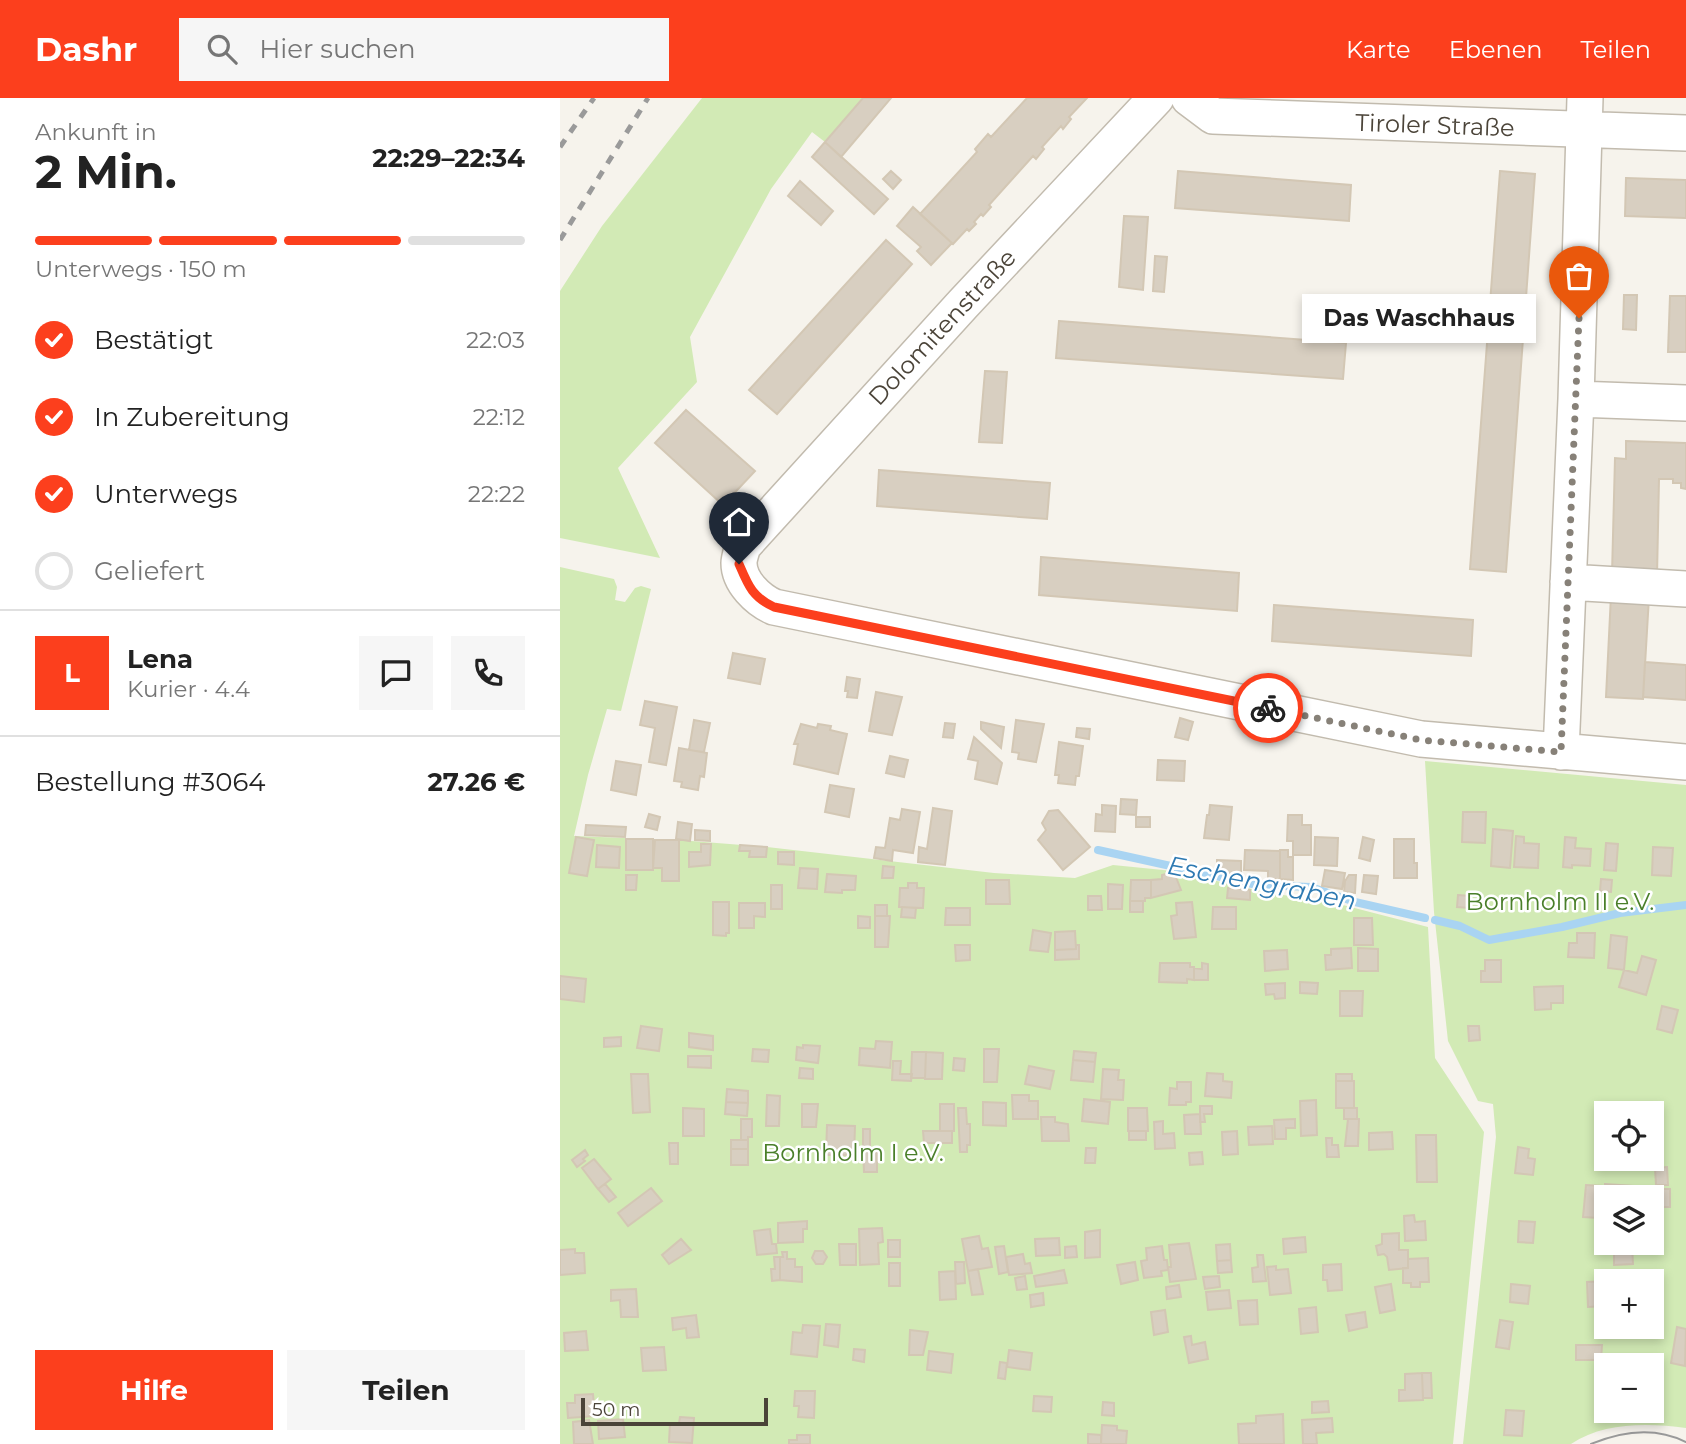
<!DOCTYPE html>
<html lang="de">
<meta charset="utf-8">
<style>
:root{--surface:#fff;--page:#f6f6f6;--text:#222;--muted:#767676;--line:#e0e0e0;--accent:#fc3f1d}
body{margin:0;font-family:Montserrat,sans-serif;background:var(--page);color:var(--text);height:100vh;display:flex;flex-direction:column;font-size:26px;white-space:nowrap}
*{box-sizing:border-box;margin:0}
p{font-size:23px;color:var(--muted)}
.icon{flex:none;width:38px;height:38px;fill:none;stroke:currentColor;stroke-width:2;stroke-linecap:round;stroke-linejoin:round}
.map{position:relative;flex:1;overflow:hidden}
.details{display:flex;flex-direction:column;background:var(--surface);width:560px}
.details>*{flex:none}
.buttons{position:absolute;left:1034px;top:1003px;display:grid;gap:14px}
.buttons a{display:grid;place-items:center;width:70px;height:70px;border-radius:0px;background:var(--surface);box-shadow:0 4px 10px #0003;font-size:35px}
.scale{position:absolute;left:21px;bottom:18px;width:187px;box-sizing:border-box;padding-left:7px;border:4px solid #4b4439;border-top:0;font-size:19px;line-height:24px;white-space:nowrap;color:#4b4439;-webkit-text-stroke:5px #fff;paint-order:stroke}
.pin{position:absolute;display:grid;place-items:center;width:60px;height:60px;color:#fff;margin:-72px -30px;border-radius:50% 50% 50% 0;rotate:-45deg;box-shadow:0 0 7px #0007}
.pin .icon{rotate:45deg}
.courier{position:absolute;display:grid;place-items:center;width:70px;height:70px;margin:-35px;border:5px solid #fc3f1d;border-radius:50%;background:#fff;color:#222;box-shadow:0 2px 9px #0007}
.bubble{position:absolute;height:49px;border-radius:0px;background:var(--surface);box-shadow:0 4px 10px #0003;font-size:23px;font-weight:700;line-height:49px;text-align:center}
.head em{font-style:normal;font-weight:700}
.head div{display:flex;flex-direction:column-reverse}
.head{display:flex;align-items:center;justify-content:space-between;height:119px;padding:0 35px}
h1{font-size:46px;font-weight:700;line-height:52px}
.bar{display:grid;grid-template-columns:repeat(4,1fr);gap:10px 7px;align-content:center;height:84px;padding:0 35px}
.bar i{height:9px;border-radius:5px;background:var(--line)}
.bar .current{background:var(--accent)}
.bar p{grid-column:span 4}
.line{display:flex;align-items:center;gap:18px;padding:0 35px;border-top:2px solid var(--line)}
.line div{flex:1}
.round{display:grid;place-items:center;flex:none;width:74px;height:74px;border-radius:0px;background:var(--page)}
ol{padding:0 35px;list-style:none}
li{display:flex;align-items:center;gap:21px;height:77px}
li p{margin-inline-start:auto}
li .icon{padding:7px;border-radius:50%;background:var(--accent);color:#fff;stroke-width:4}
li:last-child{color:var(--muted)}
li i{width:38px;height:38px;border:4px solid var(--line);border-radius:50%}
.primary-button{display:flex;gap:14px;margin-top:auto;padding:14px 35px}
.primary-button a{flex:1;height:80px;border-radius:0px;background:var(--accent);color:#fff;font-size:28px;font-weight:700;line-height:80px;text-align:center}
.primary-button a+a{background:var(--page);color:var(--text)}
header{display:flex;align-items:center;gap:42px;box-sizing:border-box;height:98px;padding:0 35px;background:var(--accent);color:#fff}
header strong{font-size:33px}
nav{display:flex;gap:38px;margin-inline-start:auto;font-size:24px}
.search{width:490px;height:63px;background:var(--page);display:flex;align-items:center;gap:18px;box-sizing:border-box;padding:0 24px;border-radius:0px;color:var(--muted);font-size:26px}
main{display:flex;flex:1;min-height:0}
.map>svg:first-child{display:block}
.green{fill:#d2eab5;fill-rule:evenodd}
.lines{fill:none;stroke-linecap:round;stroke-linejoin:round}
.stream{stroke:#a9d4f2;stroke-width:8}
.building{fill:#d8cfc1;stroke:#d3c7b4;stroke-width:2}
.minor-casing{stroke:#c2bbae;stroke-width:38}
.minor{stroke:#fff;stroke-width:35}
.tram{stroke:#9a9a9a;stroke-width:2}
.rail{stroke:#9a9a9a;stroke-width:5;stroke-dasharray:9 9;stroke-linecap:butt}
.done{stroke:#878178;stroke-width:7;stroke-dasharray:0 12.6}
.route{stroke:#fc3f1d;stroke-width:9}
.labels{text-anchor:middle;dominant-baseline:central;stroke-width:5;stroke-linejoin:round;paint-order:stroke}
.street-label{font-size:24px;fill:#4b4439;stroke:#fff}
.park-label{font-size:24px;fill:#4a7f2a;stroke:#fff}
.water-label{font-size:26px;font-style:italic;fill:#2e7ab2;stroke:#fff}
</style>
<header>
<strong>Dashr</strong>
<div class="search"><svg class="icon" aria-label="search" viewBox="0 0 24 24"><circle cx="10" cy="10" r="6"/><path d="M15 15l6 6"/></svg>Hier suchen</div>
<nav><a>Karte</a><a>Ebenen</a><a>Teilen</a></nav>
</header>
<main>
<section class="details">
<div class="head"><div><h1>2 Min.</h1><p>Ankunft in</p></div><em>22:29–22:34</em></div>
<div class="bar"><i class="current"></i><i class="current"></i><i class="current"></i><i></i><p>Unterwegs · 150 m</p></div>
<ol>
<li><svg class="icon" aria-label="check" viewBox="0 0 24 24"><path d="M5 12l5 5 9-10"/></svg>Bestätigt<p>22:03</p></li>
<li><svg class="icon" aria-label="check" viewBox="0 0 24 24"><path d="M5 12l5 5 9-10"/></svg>In Zubereitung<p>22:12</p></li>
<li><svg class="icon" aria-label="check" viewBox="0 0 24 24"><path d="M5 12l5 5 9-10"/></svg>Unterwegs<p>22:22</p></li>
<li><i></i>Geliefert</li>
</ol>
<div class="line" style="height:126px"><b class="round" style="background:var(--accent);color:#fff">L</b><div><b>Lena</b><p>Kurier · 4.4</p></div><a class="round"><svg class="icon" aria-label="chat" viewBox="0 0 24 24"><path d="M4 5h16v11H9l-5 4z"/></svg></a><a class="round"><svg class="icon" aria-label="phone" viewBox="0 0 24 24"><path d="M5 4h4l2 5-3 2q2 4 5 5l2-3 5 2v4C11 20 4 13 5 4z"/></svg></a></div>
<div class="line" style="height:91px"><div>Bestellung #3064</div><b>27.26 €</b></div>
<div class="primary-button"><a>Hilfe</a><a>Teilen</a></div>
</section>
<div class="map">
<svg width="1126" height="1346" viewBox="0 0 1126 1346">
<rect width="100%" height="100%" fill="#f6f3ec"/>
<!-- green -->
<path class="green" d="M142,0h161l-38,44 -13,-10 -41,57 -81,148 7,45 -79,86 42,90 -100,-20v-247l42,-65z
M0,469l54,12 3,8 -2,13 10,2 10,-14 6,-2 10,3 -30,122 -14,-2 -19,66 -14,61 105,4 88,7 227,26 81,5 38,-13 60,6 92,21 78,13 85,22 7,131 49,74 -31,312h-893z
M865,663l261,24v643c-38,-5 -82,-6 -115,16h-108l33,-307 -3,-33 -15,-3 -30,-60 -14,-129zM1046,1015h46v45h-46zM1046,1099h46v45h-46zM1046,1183h46v45h-46zM1046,1267h46v45h-46z"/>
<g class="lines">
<!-- stream -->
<path class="stream" d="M538,752l159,35 54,2 44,15 70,16
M875,822l25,6 29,14 73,-13 58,-14 66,-8"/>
</g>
<!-- building -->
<path class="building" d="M303,0h28l-50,59 -16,-15z
M467,0h60l-18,19 2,2 -8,10 -2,-3 -19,21 2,2 -8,10 -3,-3 -44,49 2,2 -8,9 -2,-2 -7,8 2,2 -7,7 -2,-2 -14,15 -33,-30 57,-62 -2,-3 13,-15 3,3z
M265,44l63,57 -14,15 -62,-57z
M331,73l10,9 -8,9 -10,-10z
M618,73l173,14 -2,36 -174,-13z
M940,73l35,3 -29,398 -36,-3z
M1066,80l60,2v38l-61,-2z
M240,83l33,30 -12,14 -33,-29z
M353,109l39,36 -21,22 -14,-14 4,-4 -24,-21z
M564,118l24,1 -5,73 -24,-3z
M326,142l26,24 -135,150 -28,-24z
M595,158l12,1 -3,35 -11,-1z
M1064,197h13l-1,35 -13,-1z
M1110,198h16v56h-18z
M499,223l287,22 -3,36 -287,-21z
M425,273l22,1 -5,71 -23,-1z
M126,312l69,61 -32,34 -68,-62z
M1066,343l60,2v46l-5,-1v-5h-8v-4h-14l-2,97 -45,-2 3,-116 11,1z
M319,372l171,13 -3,36 -170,-13z
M481,459l198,16 -2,38 -198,-16z
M1051,497l38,2 -6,102 -37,-2z
M714,507l199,15 -2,36 -199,-15z
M173,555l32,6 -5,25 -32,-6z
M1085,564l41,3v35l-43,-3z
M287,579l13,2 -3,19 -10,-1 1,-6h-3z
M316,594l26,5 -10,38 -23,-4z
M85,603l32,6 -11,58 -17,-3 6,-34 -15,-3z
M620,620l13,4 -5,18 -13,-3z
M134,622l16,3 -6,29 -15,-2z
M456,622l28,4 -8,38 -18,-3 1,-6 -7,-1z
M421,624l23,5 -3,21 -20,-19z
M385,625l10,1 -2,14 -10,-1z
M241,626l16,4 1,-4 13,2 -1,4 17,4 -9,40 -44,-10 4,-20h-4z
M517,630l13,1 -1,10 -13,-2z
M414,639l28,26 -5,21 -22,-5 3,-18 -10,-2z
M499,644l24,4 -4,30h-3l-1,9 -17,-2 1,-8h-4z
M119,650l28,5 -3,24 -4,-1 -2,14 -17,-3 1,-5 -8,-1z
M330,658l18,4 -4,17 -18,-4z
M598,662l27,1 -1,20 -27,-1z
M56,663l25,4 -5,30 -25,-5z
M270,687l24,4 -5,28 -24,-5z
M561,701l16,1 -1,15 -16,-1z
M542,707l14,1 -1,26 -20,-1 1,-17 6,1z
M650,707l22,2 -3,33 -25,-2 3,-23h2z
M373,710l19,3 -7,54 -27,-3 1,-15 8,2z
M342,711l18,3 -7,41 -20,-3 -1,11 -18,-3 2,-11 9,1 5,-30 10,2z
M498,712l32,37 -27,23 -25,-30 8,-10 -4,-7 7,-12z
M903,714h23l-1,31 -23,-1z
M89,716l11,3 -3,13 -12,-3z
M728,717h14v10h9v30h-18v-14h-6z
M576,719h14v10h-14z
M118,724l14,2 -2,17 -14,-2z
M26,727l40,2 -1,10 -40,-2z
M933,731l20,2 -3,37 -19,-2z
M135,732l15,1v10l-15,-1z
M956,738l8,1v6l15,1 -1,24 -24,-1z
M16,739l18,3 -7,36 -18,-3z
M755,739l23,1 -1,28 -23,-1z
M803,739l11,3 -4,21 -11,-3z
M1005,739l11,1 -1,10 16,1 -1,17 -18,-1v3l-9,-1z
M66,741h27v31h-27z
M834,741h20v24h3v15h-23z
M95,742h24v41h-17v-13h-9z
M1046,745l12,1 -2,27 -12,-1z
M141,746h10l-1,21 -21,2v-15h12z
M37,747l23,2 -1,21 -23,-1z
M180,747l27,2 -1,10h-17l1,-6h-11z
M1093,749l20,1 -2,28 -19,-1z
M685,752l35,1v28h-12v-8l-24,-1z
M720,752h8v7h5v23l-13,-1z
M218,754h16v13l-16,-1z
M657,762l24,1v16l-24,-5z
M323,768l11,1 -1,11h-11z
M240,770l18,1 -1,20 -19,-1z
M765,772l20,3 -3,16 -20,-3z
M614,774l7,18 -30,8v-18l11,-1v-4z
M267,776l29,2 -1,14h-13v3l-17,-1z
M66,777h11l-1,15h-10z
M789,777h7l-1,18 -11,-1 1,-11z
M804,777l14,1 -2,18 -14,-2z
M1041,781l11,1 -1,12 -11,-1z
M426,782h23l1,24h-24z
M571,782h20v18h-6v3h-15z
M348,785h9v5h7l-1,20 -24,-1 1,-19h8z
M548,786l15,1 -1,24h-14z
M211,787h11v24h-11z
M668,790l22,2v10l-23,-2z
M898,797l12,1 -1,12 -12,-1z
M528,798h13l1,14h-14z
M570,803h13v11h-13z
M153,804h16v31h-3v3l-13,-1z
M632,804l4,35 -22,2 -3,-23 6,-1 -1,-12z
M179,805h26v14l-11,-1v12h-15z
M315,807h12v11h-12z
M342,809l14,1 -1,10 -14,-1z
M653,809h23v22h-24z
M386,810h24v17h-25z
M298,818l12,1v11h-12z
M315,818h15l-2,31h-13z
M794,820h18l1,27h-19z
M473,832l18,3 -3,19 -18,-2z
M515,833l1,18 -21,1v-18z
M1017,835h18l-1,25 -26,-1 1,-14h8z
M1051,837l16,2 -3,33 -16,-2z
M395,847h15v15l-14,1z
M516,847h3v14l-24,1v-10l21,-1z
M791,850l1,20 -26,2 -1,-15h6v-6z
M798,850l20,1v22h-20z
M727,852l1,19 -23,2 -1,-20z
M1082,858l14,4 -10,35 -27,-8 5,-17 13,3z
M925,862h16v22h-20v-11h4z
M600,865h30v4h4v13l-7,-1v4l-28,-1z
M642,865l6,1v16h-14v-12l8,1z
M0,878l26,3 -2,23 -24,-3z
M740,884l18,1 -1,11 -17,-1z
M725,885v15l-10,1 -1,-5 -8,1 -1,-11z
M1003,888v17h-12v6l-16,1 -1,-23z
M780,893h23l-1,25h-22z
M1102,908l16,4 -6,23 -15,-4z
M81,928l21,3 -3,22 -22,-3z
M908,928h11l1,14 -11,1z
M129,935l24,3v14l-24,-3z
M61,939v9l-17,1v-9z
M316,943l16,1 -2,26 -31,-3 1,-17 15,1z
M243,947l17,1 -2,17 -22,-3 1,-13 6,1z
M193,951l16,1 -1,12 -16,-1z
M424,951h15l-2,33h-13z
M514,953l22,2 -1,9 -22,-2z
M352,954h14l-1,26h-14z
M366,954l17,1 -1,26h-17z
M128,958h23v12l-23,-1z
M394,960l11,1 -1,12 -11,-1z
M513,962l22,2 -2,20 -22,-2z
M333,963h8l-1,13h12l-1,7 -19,-1z
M469,968l25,5 -4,18 -25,-5z
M240,970l13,1v10l-14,-1z
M543,971l16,1 -1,10h6l-1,20 -22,-1z
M647,975l16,1v7l9,1 -1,16 -26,-2z
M71,976h17l2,38 -17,1z
M776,976h16v7h-16z
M776,983h18v27h-18z
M617,984h14v20h-5v3h-17l1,-17 7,1z
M167,991l21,2v12l-22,-1z
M207,997l13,1 -1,30h-13z
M452,997h17v6h9v18h-25z
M524,1001l26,3 -2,22 -26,-3z
M756,1002l1,35 -16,1 -1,-35z
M166,1004l22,1 -1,13 -22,-2z
M423,1004l23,1v23l-23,-1z
M242,1006h16l-2,23h-14z
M380,1006h14v27h-14z
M640,1008h12v8h-8l1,8h-5z
M123,1010l21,1v27h-21z
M398,1010h8l1,16h3v21h-3v7h-7z
M568,1010h19l1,23h-20z
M784,1010h13v11h-13z
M640,1016l1,20h-16l-1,-19z
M481,1019h14v5l13,2 1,17h-27z
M181,1021h11v18h-4v3h-7z
M735,1021v9h-9v11h-11l-1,-19z
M788,1021h11l-1,27h-13z
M603,1023v13l11,-1 1,15 -20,1 -1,-27z
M267,1027l28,1 -1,29h-28z
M712,1028l1,18 -24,1 -1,-18z
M303,1031h7v20h-7z
M363,1033h29v12h-28z
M569,1033h17v9h-17z
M677,1033l1,23 -15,1 -1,-23z
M832,1034l1,17 -24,1v-17z
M856,1037h20l1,47h-20z
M766,1040h6v7h6l1,12h-12z
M171,1042h17v9h-17z
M109,1045h9v21h-8z
M958,1049l11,2 -1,9 7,1 -2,16 -18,-2z
M526,1050h10l-1,15h-10z
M171,1051h17v16h-17z
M303,1051h14v23h-13z
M25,1052l3,5 -5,4 2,2 -8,6 -5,-7z
M642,1054l1,12 -13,1 -1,-12z
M34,1061l17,20 -13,10 -16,-21z
M1107,1069l1,18h-12l-1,-17z
M45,1086l11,13 -7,5 -11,-13z
M1045,1086l28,2 -1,11h-26v10h-2z
M1026,1087l16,1 -3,32 -16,-1z
M1096,1087h7v4h7v18h-18v-10h-4v-8h8z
M91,1090l11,13 -34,25 -10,-13z
M854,1117l1,7 10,-1 1,19 -21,1 -1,-25z
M247,1123v8h-4v13l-25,1v-20z
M959,1123l16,1 -2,21 -15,-1z
M322,1130l1,14 -5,1 1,21 -19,1 -1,-36z
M210,1131l2,15h4l1,9 -20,2 -3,-24z
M540,1132v27l-15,1v-26z
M839,1135v17h9v18l-19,2 -2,-13 -3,-3 -6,1 -2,-9 6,-2v-10z
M419,1138l3,13 6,-1 4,19 -24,4 -6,-32z
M745,1139l1,15 -22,2 -1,-15z
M499,1140l1,17 -24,1 -1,-17z
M121,1141l10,11 -22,14 -7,-9z
M328,1142h12v17h-12z
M629,1145l7,36 -26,3 -2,-15h3l-2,-22z
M279,1146h17v21h-16z
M670,1146l1,16 -14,1 -1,-16z
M1054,1147h18l1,19 -19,1z
M444,1148l4,26 -9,2 -4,-27z
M516,1148l1,11 -12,1v-11z
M602,1148l2,14h3l1,10 -7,1 1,5 -18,2 -3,-17 6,-1 -1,-12z
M15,1151v4h9l1,20 -25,2v-25z
M255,1153h8l4,6 -4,7h-7l-4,-6z
M222,1154h5v7h8v8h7v15l-22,-2v-23h3z
M463,1156l2,10 5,-1 2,10 -23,2 -3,-18z
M697,1157h6l3,26 -13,1 -1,-14 6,-1z
M214,1159h6v23l-8,1 -1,-12h4z
M868,1160l1,24h-9v5h-9v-4h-8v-15h5v-9z
M671,1162l1,12 -14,1 -1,-12z
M395,1164h9l1,21 -9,1z
M575,1164l3,18 -17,4 -4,-19z
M329,1165h11v23h-11z
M781,1166l1,26 -14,1 -1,-11h-4v-15z
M716,1168v4l12,-1 3,24 -21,2 -3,-28z
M418,1171l5,25 -11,1 -4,-24z
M504,1172l3,13 -31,4 -2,-11z
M395,1173l1,28 -16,1 -1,-28z
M465,1178l2,13 -10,1 -2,-12z
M659,1178l1,11 -15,2 -2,-12z
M1046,1183v25l-18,1 -1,-25z
M831,1186l4,26 -15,3 -5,-26z
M951,1186l19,2 -2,18 -18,-2z
M619,1187l2,12 -14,2 -1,-12z
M76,1191l2,28h-17l-1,-17 -9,1v-11z
M669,1192l2,18 -23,2 -2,-18z
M483,1195l1,12 -13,2 -1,-12z
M697,1202l1,24 -18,1 -2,-24z
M756,1209l2,25 -17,2 -2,-25z
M605,1212l3,22 -14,3 -3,-23z
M805,1214l2,15 -18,4 -3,-16z
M136,1217l3,22 -12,1 -1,-10 -13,2 -1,-12z
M940,1222l13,2 -4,27 -13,-2z
M266,1226l14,1 -2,22 -14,-2z
M243,1227l17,1 -3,31 -26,-3 2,-22 9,1z
M1117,1229l9,2 -1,37 -14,-3z
M350,1232l18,2 -5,23h-14z
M26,1233l2,19 -23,1 -1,-18z
M631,1238l1,9 13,-3 3,17 -19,4 -5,-26z
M1016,1247h26l-1,15h-25z
M104,1249l2,23 -23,1 -2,-23z
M294,1251l11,1 -1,12 -11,-2z
M449,1252l23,3 -2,17 -23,-3z
M369,1253l24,3 -2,19 -24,-3z
M440,1264l7,1 -2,16 -7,-1z
M862,1275h9l1,25h-9z
M862,1275l1,27 -24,1v-11h6v-16z
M235,1293h20l-1,27 -16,-1 1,-11h-5z
M33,1296l2,22 -27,2 -1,-15h8v-8z
M474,1298l18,1 -1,15 -18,-1z
M768,1303l1,11 -17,1v-11z
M543,1304l11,1v13l-12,-1z
M946,1312l18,1 -2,25 -18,-1z
M723,1316l1,30h-45l-1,-20 18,-1v-7z
M120,1319l14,1 -2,25 -23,-1 1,-19h9z
M772,1320l1,14 -17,1 1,11h-14l-1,-24z
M63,1321l2,18 -26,2 -1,-18z
M29,1322l4,24h-19l-1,-22z
M542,1327l15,1v4l10,1 -1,13h-25z
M528,1336l13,1v9h-13z
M237,1337h13v9h-21v-4h8z"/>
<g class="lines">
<defs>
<path id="minor" d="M596,0l-193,206 -220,242c-1,4 -4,12 -4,17 0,19 19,37 35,44l647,132 265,23
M629,0l24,18 473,17
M1016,301l110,4
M1008,484l118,7
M1001,654l15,-353 9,-301"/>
</defs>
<!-- minor casing -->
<use href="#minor" class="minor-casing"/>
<!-- minor -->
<use href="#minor" class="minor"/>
<!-- tram -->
<path class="tram" d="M1031,1346c31,-13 65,-17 95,-2"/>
<!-- rail -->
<path class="rail" d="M0,49l34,-49
M0,142l88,-142"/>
</g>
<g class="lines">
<!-- done -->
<path class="done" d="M708,610l153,32 140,12 18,-434"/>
<!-- route -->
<path class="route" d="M179,466c9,21 13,33 35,43l494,101"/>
</g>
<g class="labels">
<!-- street labels -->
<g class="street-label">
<text transform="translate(875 27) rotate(2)">Tiroler Straße</text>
<text transform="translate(382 229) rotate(-47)">Dolomitenstraße</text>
</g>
<!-- park labels -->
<g class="park-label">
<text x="1000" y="803">Bornholm II e.V.</text>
<text x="293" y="1054">Bornholm I e.V.</text>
</g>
<!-- water labels -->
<g class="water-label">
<text transform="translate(702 785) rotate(11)">Eschengraben</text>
</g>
</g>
</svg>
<div class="buttons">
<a><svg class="icon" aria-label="locate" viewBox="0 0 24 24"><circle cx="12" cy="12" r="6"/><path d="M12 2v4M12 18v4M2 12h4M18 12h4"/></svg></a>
<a><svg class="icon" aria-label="layers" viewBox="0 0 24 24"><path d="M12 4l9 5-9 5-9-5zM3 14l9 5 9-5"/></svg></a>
<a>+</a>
<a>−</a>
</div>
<div class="scale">50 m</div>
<div class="pin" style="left:1019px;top:220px;background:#ea580c"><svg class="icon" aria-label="bag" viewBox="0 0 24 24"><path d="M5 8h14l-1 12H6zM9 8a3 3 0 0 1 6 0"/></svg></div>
<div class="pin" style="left:179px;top:466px;background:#1f2937"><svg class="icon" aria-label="home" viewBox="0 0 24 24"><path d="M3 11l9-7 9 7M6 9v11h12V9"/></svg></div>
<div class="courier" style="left:708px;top:610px"><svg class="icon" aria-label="bike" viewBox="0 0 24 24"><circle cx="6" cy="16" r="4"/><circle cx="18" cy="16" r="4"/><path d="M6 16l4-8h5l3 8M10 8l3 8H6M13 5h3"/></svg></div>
<div class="bubble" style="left:742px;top:196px;width:234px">Das Waschhaus</div>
</div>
</main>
